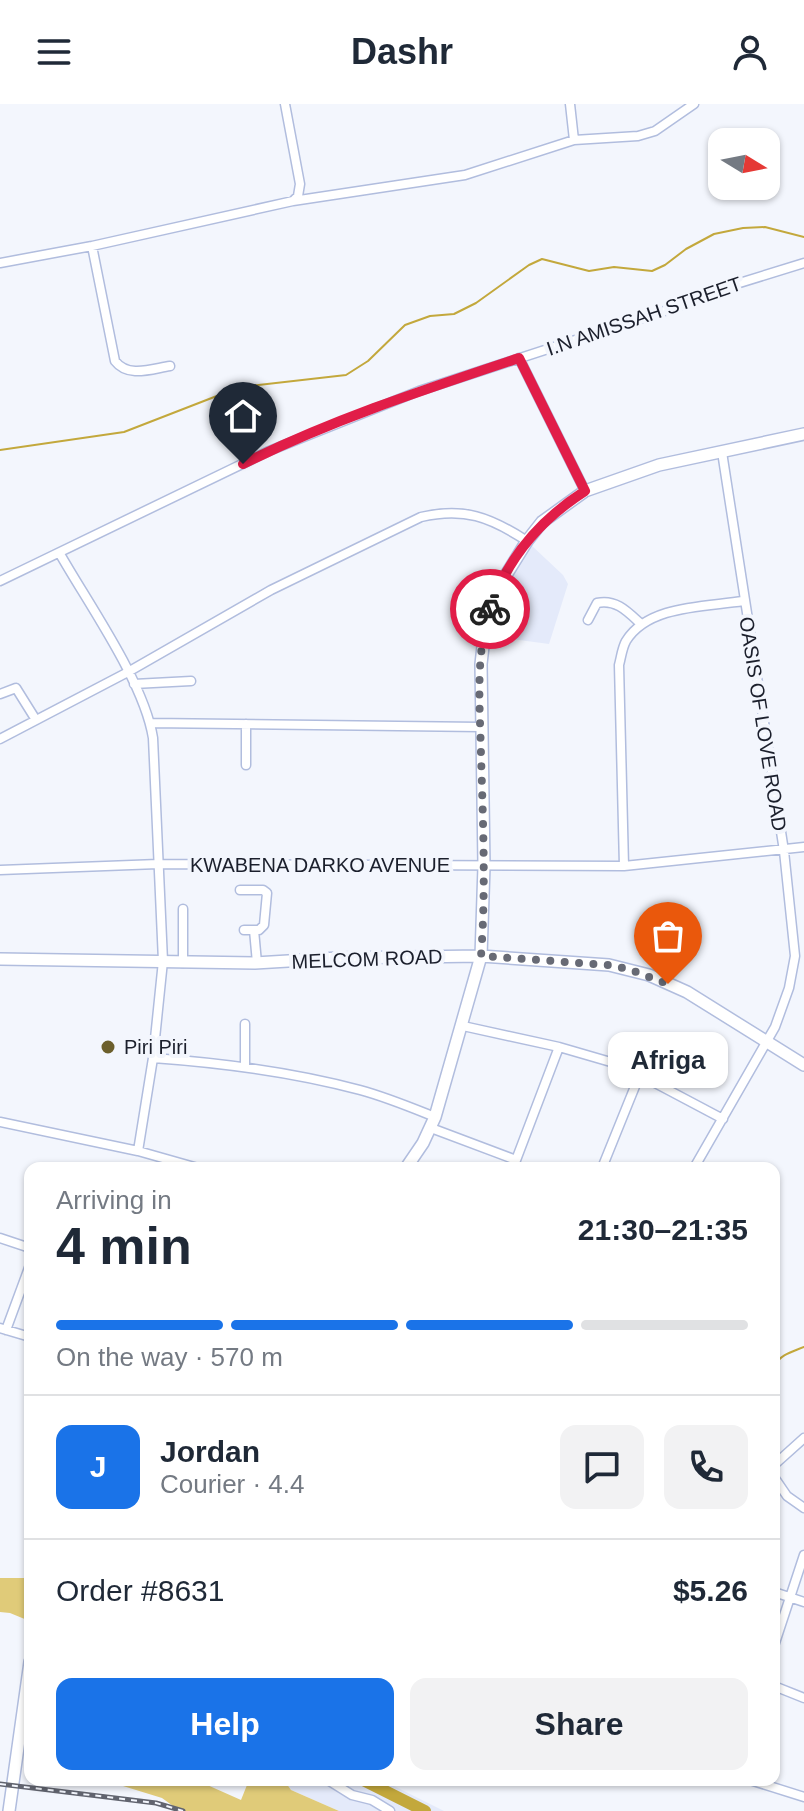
<!DOCTYPE html>
<meta charset="utf-8">
<style>
:root{--surface:#fff;--page:#f2f2f3;--text:#1f2937;--muted:#747a83;--line:#e0e1e3;--accent:#1a73e8}
body{margin:0;font-family:Arial,sans-serif;background:var(--page);color:var(--text);height:100vh;display:flex;flex-direction:column;font-size:30px;white-space:nowrap}
*{box-sizing:border-box;margin:0}
p{font-size:26px;color:var(--muted)}
.icon{flex:none;width:44px;height:44px;fill:none;stroke:currentColor;stroke-width:2;stroke-linecap:round;stroke-linejoin:round}
.map{position:relative;flex:1;overflow:hidden}
.details{position:absolute;left:24px;top:1058px;width:756px;height:624px;display:flex;flex-direction:column;background:var(--surface);border-radius:16px;box-shadow:0 2px 6px #0004}
.details>*{flex:none}
.needle{width:52px;rotate:100deg}
.fabs{position:absolute;left:708px;top:24px;display:grid;gap:16px}
.fabs a{display:grid;place-items:center;width:72px;height:72px;border-radius:16px;background:var(--surface);box-shadow:0 2px 6px #0004;font-size:40px}
.pin{position:absolute;display:grid;place-items:center;width:68px;height:68px;color:#fff;margin:-82px -34px;border-radius:50% 50% 50% 0;rotate:-45deg;box-shadow:0 0 8px #0007}
.pin .icon{rotate:45deg}
.courier{position:absolute;display:grid;place-items:center;width:80px;height:80px;margin:-40px;border:6px solid #e11d48;border-radius:50%;background:#fff;color:#222;box-shadow:0 2px 10px #0007}
.bubble{position:absolute;height:56px;border-radius:16px;background:var(--surface);box-shadow:0 2px 6px #0004;font-size:26px;font-weight:800;line-height:56px;text-align:center}
.headline em{font-style:normal;font-weight:800}
.headline div{display:flex;flex-direction:column-reverse}
.headline{display:flex;align-items:center;justify-content:space-between;height:136px;padding:0 32px}
h1{font-size:52px;font-weight:800;line-height:60px}
.bar{display:grid;grid-template-columns:repeat(4,1fr);gap:12px 8px;align-content:center;height:96px;padding:0 32px}
.bar i{height:10px;border-radius:6px;background:var(--line)}
.bar .active{background:var(--accent)}
.bar p{grid-column:span 4}
.line{display:flex;align-items:center;gap:20px;padding:0 32px;border-top:2px solid var(--line)}
.line div{flex:1}
.round{display:grid;place-items:center;flex:none;width:84px;height:84px;border-radius:16px;background:var(--page)}
.action{display:flex;gap:16px;margin-top:auto;padding:16px 32px}
.action a{flex:1;height:92px;border-radius:16px;background:var(--accent);color:#fff;font-size:32px;font-weight:800;line-height:92px;text-align:center}
.action a+a{background:var(--page);color:var(--text)}
header{display:flex;justify-content:space-between;align-items:center;height:104px;padding:0 32px;background:var(--surface);font-size:36px;font-weight:800}
.map>svg:first-child{display:block}
.built{fill:#e4eafa}
.green{fill:#e0cb79}
.lines{fill:none;stroke-linecap:round;stroke-linejoin:round}
.stream{stroke:#c3a83c;stroke-width:2}
.river{stroke:#c3a83c;stroke-width:12}
.street-casing{stroke:#b1bdde;stroke-width:11}
.secondary-casing{stroke:#b1bdde;stroke-width:14}
.street{stroke:#fff;stroke-width:8}
.secondary{stroke:#fff;stroke-width:11}
.rail-casing{stroke:#61646f;stroke-width:5}
.rail{stroke:#f3f6fd;stroke-width:2;stroke-dasharray:6;stroke-linecap:butt}
.done{stroke:#676a75;stroke-width:8;stroke-dasharray:0 14.4}
.route{stroke:#e11d48;stroke-width:10}
.poi-dot{fill:#6c5f2c;stroke:#f3f6fd;stroke-width:3}
.labels{text-anchor:middle;dominant-baseline:central;stroke-width:8;stroke-linejoin:round;paint-order:stroke}
.street-label{font-size:20px;fill:#1b1f2c;stroke:#f3f6fd}
.poi-label{font-size:20px;fill:#1b1f2c;stroke:#f3f6fd;text-anchor:start}
</style>
<header><svg class="icon" aria-label="menu" viewBox="0 0 24 24"><path d="M4 6h16M4 12h16M4 18h16"/></svg>Dashr<svg class="icon" aria-label="person" viewBox="0 0 24 24"><circle cx="12" cy="8" r="4"/><path d="M4 21q1-7 8-7t8 7"/></svg></header>
<div class="map">
<svg width="804" height="1707" viewBox="0 0 804 1707">
<rect width="100%" height="100%" fill="#f3f6fd"/>
<!-- built -->
<path class="built" d="M530,440l33,31 5,9 -19,60 -61,-8 2,-16 8,-20z
M284,1676h98l62,31h-105l-48,-21z"/>
<!-- green -->
<path class="green" d="M0,1474h30l-3,42 -17,-7 -10,-1z
M110,1676h86l45,20 8,-20h35l7,10 48,21h-159l-18,-13 -52,-16z"/>
<g class="lines">
<!-- stream -->
<path class="stream" d="M0,346l124,-18 116,-45 106,-12 22,-14 37,-36 25,-9 24,-2 22,-11 53,-38 13,-6 47,12 25,-4 38,4 13,-6 21,-16 28,-15 29,-6 22,-1 39,10
M774,1262c7,-12 18,-14 30,-19"/>
<!-- river -->
<path class="river" d="M363,1676l62,31"/>
<defs>
<path id="street" d="M285,0l15,80 -2,12 -5,5
M570,0l4,36
M92,142l23,115c13,17 36,8 55,5
M0,159l92,-17 201,-45 172,-26 109,-35 64,-4 17,-5 39,-27
M519,254l66,133
M60,450c29,51 84,128 93,184l10,223 -10,97 -15,93 60,17
M0,477l269,-130 150,-60 276,-90 38,-16 71,-22
M588,516l9,-17c19,-4 30,8 44,21
M134,580l57,-3
M0,590l16,-6 20,32
M151,619l330,4
M0,635l128,-67 143,-82 150,-73c43,-10 69,0 106,24
M246,661v-41
M624,762l-5,-201c2,-7 3,-17 7,-24 22,-36 79,-34 117,-40
M0,766l158,-6 466,2 180,-19
M240,786h23l4,3 -3,32 -5,5h-15
M254,826l3,33
M183,859v-54
M463,922l96,21 62,18 102,54
M153,954c70,5 140,14 207,32 26,7 50,17 75,27
M245,963v-43
M0,1018l138,29
M431,1024l85,32
M513,1064l46,-121
M602,1064l38,-94
M694,1064l81,-141 14,-39 6,-32 -11,-105 -62,-399
M0,1134l30,10
M0,1224l30,9
M6,1226l24,-65
M774,1361l30,-27
M774,1373l13,19 17,12
M774,1488l30,10
M774,1542l30,-91
M774,1582l30,12
M328,1676l24,15 20,5 18,11
M750,1676l54,17"/>
<path id="secondary" d="M0,855l255,4 83,-5 143,-2 128,9 40,10 38,17 117,73
M406,1064l17,-25 12,-26 46,-161 3,-90 -3,-202 5,-44 12,-32 29,-47 15,-19 43,-31 74,-26 145,-31
M9,1707l21,-149"/>
</defs>
<!-- street casing -->
<use href="#street" class="street-casing"/>
<!-- secondary casing -->
<use href="#secondary" class="secondary-casing"/>
<!-- street -->
<use href="#street" class="street"/>
<!-- secondary -->
<use href="#secondary" class="secondary"/>
<defs>
<path id="rail" d="M0,1680l156,19 27,8"/>
</defs>
<!-- rail casing -->
<use href="#rail" class="rail-casing"/>
<!-- rail -->
<use href="#rail" class="rail"/>
</g>
<g class="lines">
<!-- done -->
<path class="done" d="M490,505c-15,46 -10,98 -9,146 2,67 5,134 0,201l128,9 19,4 40,15"/>
<!-- route -->
<path class="route" d="M243,360c88,-44 183,-75 276,-106l66,133c-45,29 -78,67 -95,118"/>
</g>
<!-- markers -->
<circle class="poi-dot" cx="108" cy="943" r="8"/>
<g class="labels">
<!-- street labels -->
<g class="street-label">
<text transform="translate(644 212) rotate(-19)">I.N AMISSAH STREET</text>
<text transform="translate(763 620) rotate(81)">OASIS OF LOVE ROAD</text>
<text x="320" y="761">KWABENA DARKO AVENUE</text>
<text transform="translate(367 855) rotate(-2)">MELCOM ROAD</text>
</g>
<!-- poi labels -->
<g class="poi-label">
<text x="124" y="943">Piri Piri</text>
</g>
</g>
</svg>
<div class="fabs">
<a><svg class="needle" viewBox="-14 -14 28 28"><path d="M0-13l5 13h-10z" fill="#e53935"/><path d="M0 13l5-13h-10z" fill="#747a83"/></svg></a>
</div>
<div class="pin" style="left:668px;top:880px;background:#ea580c"><svg class="icon" aria-label="bag" viewBox="0 0 24 24"><path d="M5 8h14l-1 12H6zM9 8a3 3 0 0 1 6 0"/></svg></div>
<div class="pin" style="left:243px;top:360px;background:#1f2937"><svg class="icon" aria-label="home" viewBox="0 0 24 24"><path d="M3 11l9-7 9 7M6 9v11h12V9"/></svg></div>
<div class="courier" style="left:490px;top:505px"><svg class="icon" aria-label="bike" viewBox="0 0 24 24"><circle cx="6" cy="16" r="4"/><circle cx="18" cy="16" r="4"/><path d="M6 16l4-8h5l3 8M10 8l3 8H6M13 5h3"/></svg></div>
<div class="bubble" style="left:608px;top:928px;width:120px">Afriga</div>
<section class="details">
<div class="headline"><div><h1>4 min</h1><p>Arriving in</p></div><em>21:30–21:35</em></div>
<div class="bar"><i class="active"></i><i class="active"></i><i class="active"></i><i></i><p>On the way · 570 m</p></div>
<div class="line" style="height:144px"><b class="round" style="background:var(--accent);color:#fff">J</b><div><b>Jordan</b><p>Courier · 4.4</p></div><a class="round"><svg class="icon" aria-label="chat" viewBox="0 0 24 24"><path d="M4 5h16v11H9l-5 4z"/></svg></a><a class="round"><svg class="icon" aria-label="phone" viewBox="0 0 24 24"><path d="M5 4h4l2 5-3 2q2 4 5 5l2-3 5 2v4C11 20 4 13 5 4z"/></svg></a></div>
<div class="line" style="height:104px"><div>Order #8631</div><b>$5.26</b></div>
<div class="action"><a>Help</a><a>Share</a></div>
</section>
</div>
